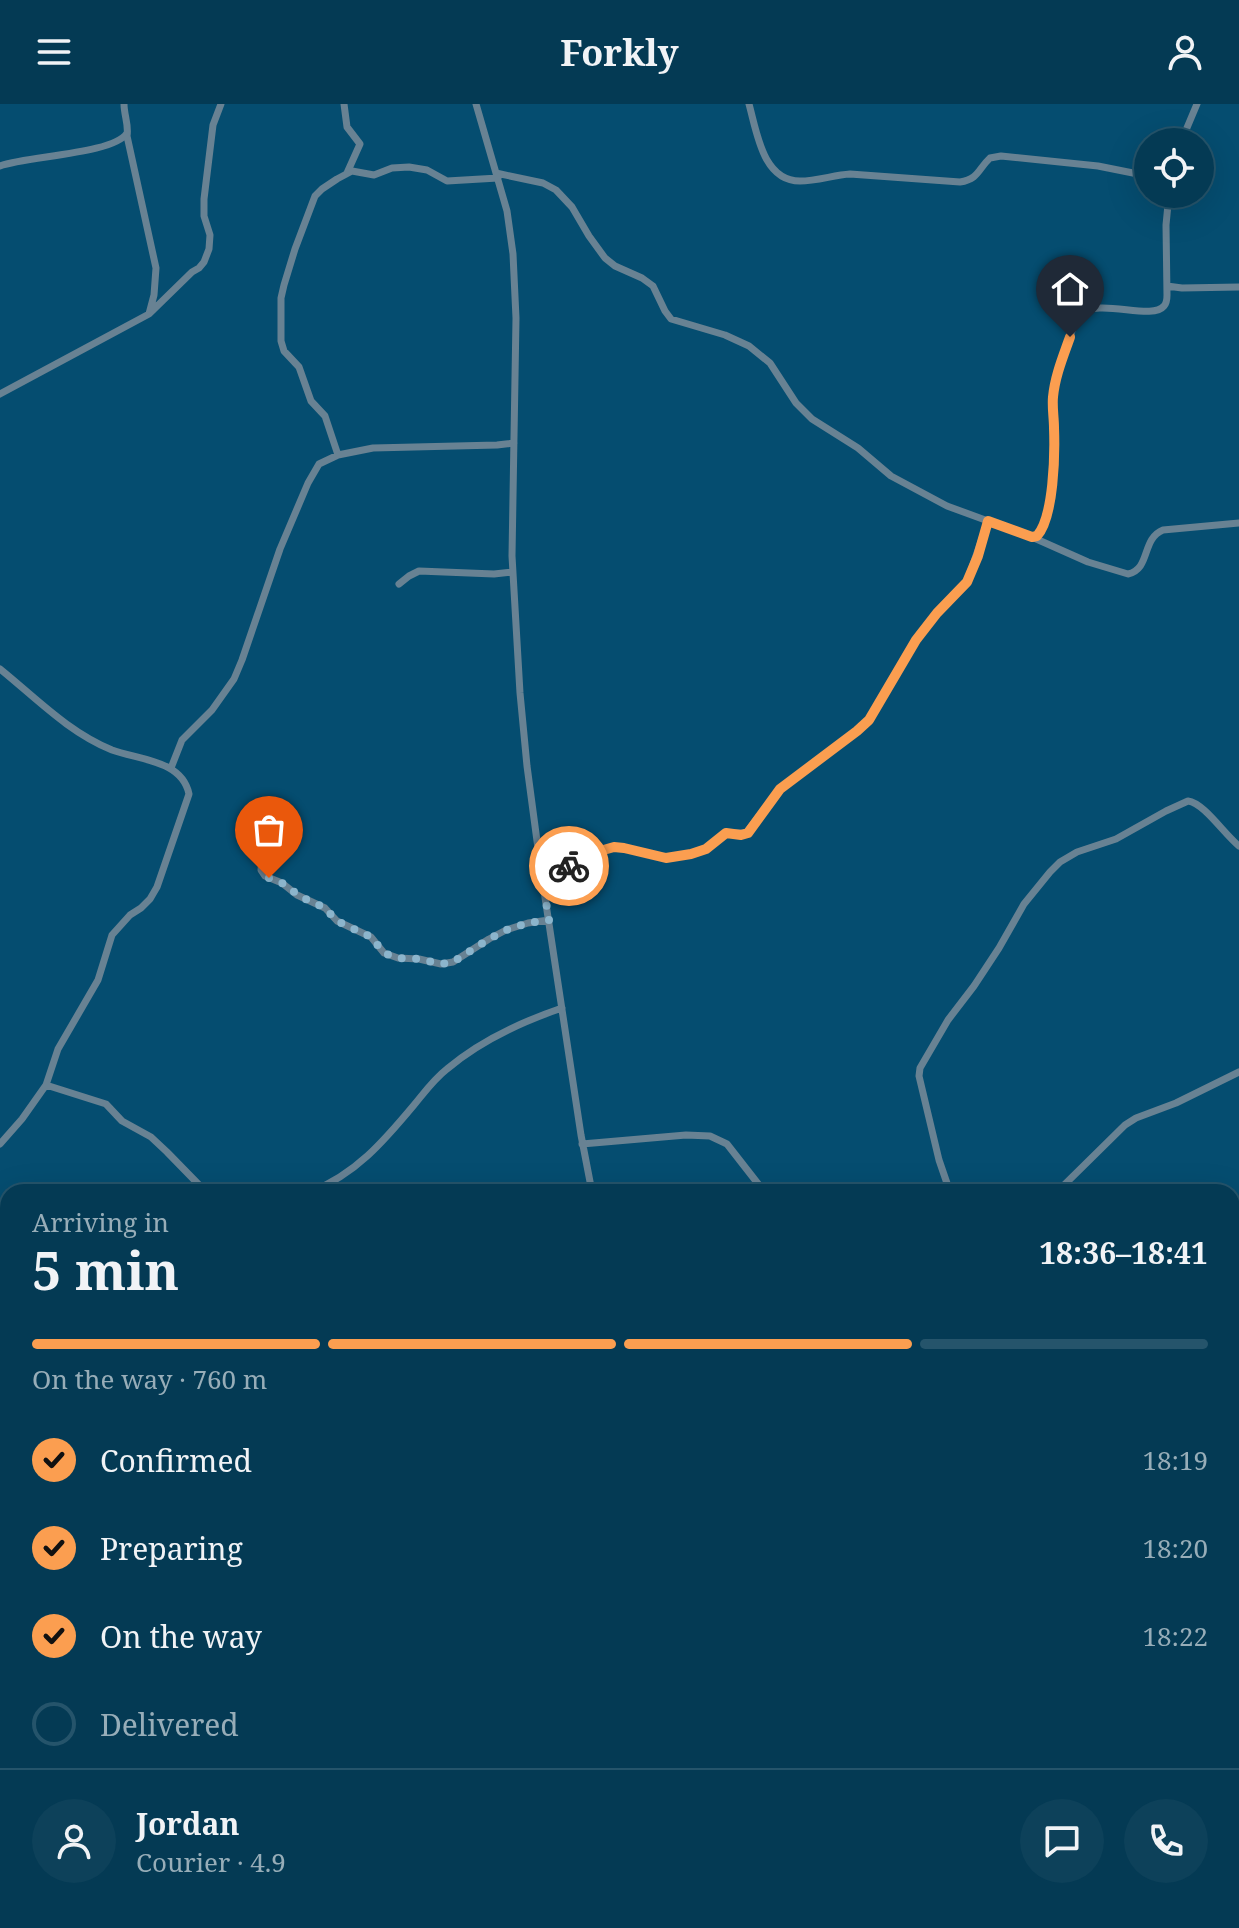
<!DOCTYPE html>
<meta charset="utf-8">
<style>
:root{--surface:#043a54;--page:#0d415a;--text:#f1f3f6;--muted:#97adb8;--line:#25546b;--accent:#fb9e50}
body{margin:0;font-family:"Noto Serif",serif;background:var(--page);color:var(--text);height:100vh;display:flex;flex-direction:column;font-size:30px;white-space:nowrap}
*{box-sizing:border-box;margin:0}
p{font-size:26px;color:var(--muted)}
.icon{flex:none;width:44px;height:44px;fill:none;stroke:currentColor;stroke-width:2;stroke-linecap:round;stroke-linejoin:round}
.map{position:relative;flex:1;overflow:hidden}
.panel{position:absolute;left:0px;top:1080px;width:1240px;height:744px;display:flex;flex-direction:column;background:var(--surface);border-radius:24px 24px 0 0;box-shadow:0 8px 32px #0002,0 0 0 2px var(--line)}
.panel>*{flex:none}
.fabs{position:absolute;left:1134px;top:24px;display:grid;gap:16px}
.fabs a{display:grid;place-items:center;width:80px;height:80px;border-radius:50%;background:var(--surface);box-shadow:0 8px 32px #0002,0 0 0 2px var(--line);font-size:40px}
.pin{position:absolute;display:grid;place-items:center;width:68px;height:68px;color:#fff;margin:-82px -34px;border-radius:50% 50% 50% 0;rotate:-45deg;box-shadow:0 0 8px #0007}
.pin .icon{rotate:45deg}
.courier{position:absolute;display:grid;place-items:center;width:80px;height:80px;margin:-40px;border:6px solid #fb9e50;border-radius:50%;background:#fff;color:#222;box-shadow:0 2px 10px #0007}
.overview em{font-style:normal;font-weight:700}
.overview div{display:flex;flex-direction:column-reverse}
.overview{display:flex;align-items:center;justify-content:space-between;height:136px;padding:0 32px}
h1{font-size:52px;font-weight:700;line-height:60px}
.bar{display:grid;grid-template-columns:repeat(4,1fr);gap:12px 8px;align-content:center;height:96px;padding:0 32px}
.bar i{height:10px;border-radius:6px;background:var(--line)}
.bar .active{background:var(--accent)}
.bar p{grid-column:span 4}
.line{display:flex;align-items:center;gap:20px;padding:0 32px;border-top:2px solid var(--line)}
.line div{flex:1}
.round{display:grid;place-items:center;flex:none;width:84px;height:84px;border-radius:42px;background:var(--page)}
ol{padding:0 32px;list-style:none}
li{display:flex;align-items:center;gap:24px;height:88px}
li p{margin-inline-start:auto}
li .icon{padding:8px;border-radius:50%;background:var(--accent);color:#111;stroke-width:4}
li:last-child{color:var(--muted)}
li i{width:44px;height:44px;border:4px solid var(--line);border-radius:50%}
header{display:flex;justify-content:space-between;align-items:center;height:104px;padding:0 32px;background:var(--surface);font-size:36px;font-weight:700}
.map>svg:first-child{display:block}
.lines{fill:none;stroke-linecap:round;stroke-linejoin:round}
.minor{stroke:#688293;stroke-width:7}
.done{stroke:#8cb5cc;stroke-width:8;stroke-dasharray:0 14.4}
.route{stroke:#fb9e50;stroke-width:10}
</style>
<header><svg class="icon" aria-label="menu" viewBox="0 0 24 24"><path d="M4 6h16M4 12h16M4 18h16"/></svg>Forkly<svg class="icon" aria-label="person" viewBox="0 0 24 24"><circle cx="12" cy="8" r="4"/><path d="M4 21q1-7 8-7t8 7"/></svg></header>
<div class="map">
<svg width="1239" height="1824" viewBox="0 0 1239 1824">
<rect width="100%" height="100%" fill="#054d70"/>
<g class="lines">
<!-- minor -->
<path class="minor" d="M344,0l3,23 13,17 -13,29
M476,0l31,107 6,43 3,64 -4,238 8,137 7,73 14,105 40,264 11,57
M749,0c8,29 14,77 51,77 17,0 34,-6 50,-7l110,8c19,-3 18,-13 30,-24l11,-2 97,10 50,10
M1181,38l16,-38
M0,62c27,-10 114,-12 127,-33
M496,69l47,10 13,7 16,17 17,29 16,22 10,8 27,12 11,8 12,25 6,8 54,16 24,11 21,17 26,40 16,16 46,29 33,28 56,30 41,15
M1167,182l15,2 57,-1
M150,209l42,-41 7,-4 5,-6 5,-13 1,-14 -6,-19v-17l9,-74 8,-21
M0,290l149,-80 5,-19 2,-27 -29,-132c2,-11 -3,-21 -3,-32
M338,351l-13,-39 -14,-15 -12,-34 -15,-16 -3,-10v-43l3,-13 11,-36 20,-53 7,-7 15,-10 15,-8 22,4 18,-7 17,-1 18,3 20,11 51,-3
M1034,434l54,24 40,12c23,-5 13,-35 35,-44l76,-7
M399,480l10,-8 10,-5 75,3 19,-2
M0,565c36,29 68,63 112,81 27,10 70,10 77,44l-32,93 -7,12 -9,9 -11,7 -18,20 -14,45 -40,69 -12,36 -24,34 -22,25
M171,664l11,-28 30,-30 22,-31 8,-19 38,-111 28,-66 11,-19 19,-9 35,-7 124,-3 17,-2
M262,754l-1,12 4,6 17,7 15,12 28,13 12,13 34,16 13,16 14,5 21,1 22,5 12,-2 36,-23 17,-9 22,-7 21,-3
M541,767l25,-4 34,-16 14,-4 10,1 42,10 25,-4 15,-5 20,-16h20l34,-44 77,-58 12,-11 47,-80 21,-27 30,-31 21,-61 44,16 5,-1c18,-20 18,-87 17,-115 0,-8 -2,-16 -1,-24 2,-19 9,-37 15,-54 3,-9 6,-21 12,-28 17,-18 72,6 84,-9 3,-3 3,-7 3,-11l-1,-70 3,-31
M46,981l60,19 16,17 29,16 16,15 39,40
M582,1040l104,-9 24,1 17,8 32,41
M310,1088c45,-17 74,-51 104,-87 10,-12 20,-26 33,-36 33,-28 74,-47 115,-61
M950,1088l-11,-32 -20,-84 1,-8 28,-48 26,-34 25,-38 25,-44 26,-32 10,-10 17,-10 39,-13 50,-28 22,-10c16,2 36,33 51,45
M1057,1088l68,-67 11,-7 40,-15 63,-31
M0,1212l8,-4
M1232,1391h7
M0,1463l8,-4
M0,1631h8
M1232,1707h7
M266,1816l2,8
M930,1816l9,8
M675,1824l3,-8"/>
</g>
<g class="lines">
<!-- done -->
<path class="done" d="M269,774l13,5 19,14 24,11 12,13 34,16 13,16 14,5 21,1 22,5 12,-2 36,-23 17,-9 22,-7 21,-3 -8,-49 28,-5"/>
<!-- route -->
<path class="route" d="M569,762l31,-15 14,-4 10,1 42,10 25,-4 15,-5 20,-16 15,2 7,-2 32,-44 77,-58 12,-11 47,-80 21,-27 30,-31 11,-26 10,-35 44,16 5,-1c17,-19 18,-82 17,-108 0,-10 -2,-21 -1,-31 2,-21 10,-40 17,-60"/>
</g>
</svg>
<div class="fabs">
<a><svg class="icon" aria-label="locate" viewBox="0 0 24 24"><circle cx="12" cy="12" r="6"/><path d="M12 2v4M12 18v4M2 12h4M18 12h4"/></svg></a>
</div>
<div class="pin" style="left:269px;top:774px;background:#ea580c"><svg class="icon" aria-label="bag" viewBox="0 0 24 24"><path d="M5 8h14l-1 12H6zM9 8a3 3 0 0 1 6 0"/></svg></div>
<div class="pin" style="left:1070px;top:233px;background:#1f2937"><svg class="icon" aria-label="home" viewBox="0 0 24 24"><path d="M3 11l9-7 9 7M6 9v11h12V9"/></svg></div>
<div class="courier" style="left:569px;top:762px"><svg class="icon" aria-label="bike" viewBox="0 0 24 24"><circle cx="6" cy="16" r="4"/><circle cx="18" cy="16" r="4"/><path d="M6 16l4-8h5l3 8M10 8l3 8H6M13 5h3"/></svg></div>
<section class="panel">
<div class="overview"><div><h1>5 min</h1><p>Arriving in</p></div><em>18:36–18:41</em></div>
<div class="bar"><i class="active"></i><i class="active"></i><i class="active"></i><i></i><p>On the way · 760 m</p></div>
<ol>
<li><svg class="icon" aria-label="check" viewBox="0 0 24 24"><path d="M5 12l5 5 9-10"/></svg>Confirmed<p>18:19</p></li>
<li><svg class="icon" aria-label="check" viewBox="0 0 24 24"><path d="M5 12l5 5 9-10"/></svg>Preparing<p>18:20</p></li>
<li><svg class="icon" aria-label="check" viewBox="0 0 24 24"><path d="M5 12l5 5 9-10"/></svg>On the way<p>18:22</p></li>
<li><i></i>Delivered</li>
</ol>
<div class="line" style="height:144px"><a class="round"><svg class="icon" aria-label="person" viewBox="0 0 24 24"><circle cx="12" cy="8" r="4"/><path d="M4 21q1-7 8-7t8 7"/></svg></a><div><b>Jordan</b><p>Courier · 4.9</p></div><a class="round"><svg class="icon" aria-label="chat" viewBox="0 0 24 24"><path d="M4 5h16v11H9l-5 4z"/></svg></a><a class="round"><svg class="icon" aria-label="phone" viewBox="0 0 24 24"><path d="M5 4h4l2 5-3 2q2 4 5 5l2-3 5 2v4C11 20 4 13 5 4z"/></svg></a></div>
</section>
</div>
